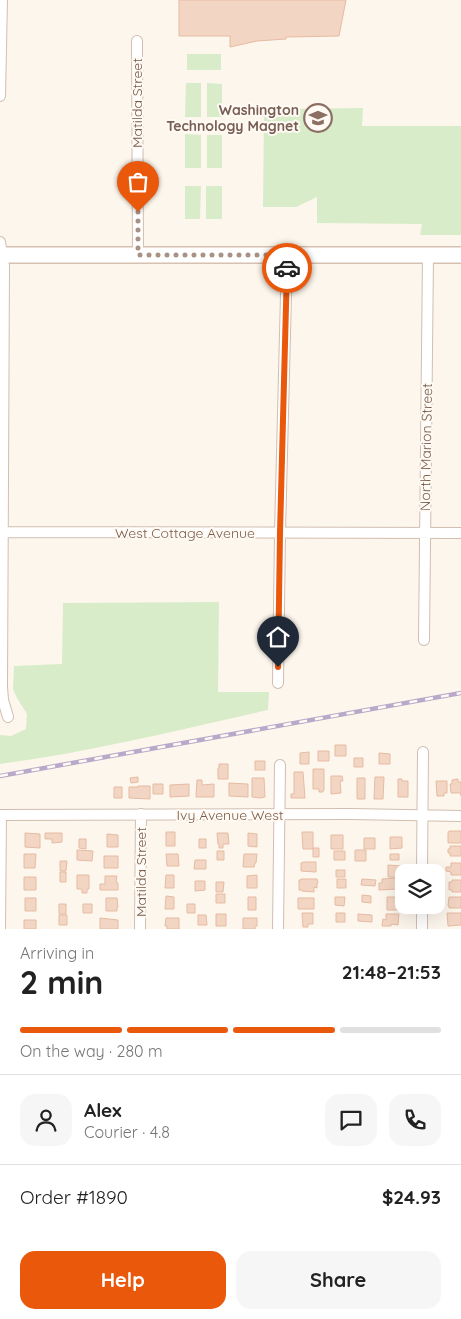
<!DOCTYPE html>
<meta charset="utf-8">
<style>
:root{--surface:#fff;--page:#f6f6f6;--text:#222;--muted:#767676;--line:#e0e0e0;--accent:#ea580c}
body{margin:0;font-family:Quicksand,sans-serif;background:var(--page);color:var(--text);height:100vh;display:flex;flex-direction:column;font-size:19px;white-space:nowrap}
*{box-sizing:border-box;margin:0}
p{font-size:16px;color:var(--muted)}
.icon{flex:none;width:28px;height:28px;fill:none;stroke:currentColor;stroke-width:2;stroke-linecap:round;stroke-linejoin:round}
.map{position:relative;height:929px;overflow:hidden}
.details{display:flex;flex-direction:column;background:var(--surface);flex:1}
.details>*{flex:none}
.buttons{position:absolute;left:395px;top:864px;display:grid;gap:10px}
.buttons a{display:grid;place-items:center;width:50px;height:50px;border-radius:10px;background:var(--surface);box-shadow:0 5px 20px #0002;font-size:25px}
.pin{position:absolute;display:grid;place-items:center;width:42px;height:42px;color:#fff;margin:-51px -21px;border-radius:50% 50% 50% 0;rotate:-45deg;box-shadow:0 0 5px #0007}
.pin .icon{rotate:45deg}
.courier{position:absolute;display:grid;place-items:center;width:50px;height:50px;margin:-25px;border:4px solid #ea580c;border-radius:50%;background:#fff;color:#222;box-shadow:0 1px 6px #0007}
.summary em{font-style:normal;font-weight:800}
.summary div{display:flex;flex-direction:column-reverse}
.summary{display:flex;align-items:center;justify-content:space-between;height:85px;padding:0 20px}
h1{font-size:32px;font-weight:800;line-height:38px}
.bar{display:grid;grid-template-columns:repeat(4,1fr);gap:8px 5px;align-content:center;height:60px;padding:0 20px}
.bar i{height:6px;border-radius:4px;background:var(--line)}
.bar .selected{background:var(--accent)}
.bar p{grid-column:span 4}
.line{display:flex;align-items:center;gap:12px;padding:0 20px;border-top:1px solid var(--line)}
.line div{flex:1}
.round{display:grid;place-items:center;flex:none;width:52px;height:52px;border-radius:15px;background:var(--page)}
.action{display:flex;gap:10px;margin-top:auto;padding:10px 20px}
.action a{flex:1;height:58px;border-radius:15px;background:var(--accent);color:#fff;font-size:20px;font-weight:800;line-height:58px;text-align:center}
.action a+a{background:var(--page);color:var(--text)}
.map>svg:first-child{display:block}
.green{fill:#d8ecc9}
.building{fill:#f3d5c3;stroke:#e6bba3}
.lines{fill:none;stroke-linecap:round;stroke-linejoin:round}
.street-casing{stroke:#d1beb0;stroke-width:12}
.secondary-casing{stroke:#d6c0b0;stroke-width:18}
.street{stroke:#fff;stroke-width:10}
.secondary{stroke:#fff;stroke-width:15}
.rail-casing{stroke:#b9a8c9;stroke-width:4.5}
.rail{stroke:#fffaf3;stroke-width:2.5;stroke-dasharray:8;stroke-linecap:butt}
.done{stroke:#a89285;stroke-width:5;stroke-dasharray:0 9}
.route{stroke:#ea580c;stroke-width:6}
.labels{text-anchor:middle;dominant-baseline:central;stroke-width:4;stroke-linejoin:round;paint-order:stroke}
.street-label{font-size:14px;fill:#7a5c4d;stroke:#fffaf3}
.education-label{font-size:14px;font-weight:bold;fill:#785e54;stroke:#fffaf3;text-anchor:end}
</style>
<div class="map">
<svg width="461" height="929" viewBox="0 0 461 929">
<rect width="100%" height="100%" fill="#fdf6ec"/>
<!-- green -->
<path class="green" d="M187,54h34v16h-34z
M186,83h15v34h-16z
M207,83l15,1v33h-15z
M363,108l-1,18h99v109h-41l2,-11 -105,-1v-26l-21,10h-33l1,-94 6,-4z
M185,134l16,1v33h-16z
M207,135h15v33h-15z
M185,186h16l-1,33h-15z
M206,186h16v33h-16z
M219,602l-1,90h51l-1,18c-89,20 -178,42 -268,54v-29l11,1 15,-7 1,-15 -10,-16 -4,-9 1,-23 48,-2 1,-61z"/>
<!-- building -->
<path class="building" d="M179,0h167l-7,36 -53,1v2l-29,2 -27,6v-11h-51z
M335,745h11v11h-11z
M318,751h11v10h-11z
M309,752v12h-9v-11z
M379,753l11,1v10h-11z
M354,758h9v9h-9z
M255,761h10v9h-10z
M219,764h9v15h-10v-11h1z
M313,769h11v21h-1v2h-4v-3h-6z
M294,772h9l2,26h-14v-4h3z
M331,776h11l1,5h-3l1,12 -10,1z
M138,777v5l-7,1 -1,-5z
M375,777h9l-1,22h-9z
M252,778h12l1,19 -5,1 -8,-1z
M357,778h8v21h-8z
M398,779h4v2h6v16h-10z
M458,779v3h3v14v-3h-10l-1,-9h2v-4z
M197,780h5v5l12,-1v13h-18z
M436,781h11v12h-3v3h-7z
M229,783l19,1v13l-19,-1z
M153,784h10v10h-10z
M189,784v12l-19,1v-12z
M138,786h12v13l-21,-1v-11h9z
M114,787h8v11h-8z
M449,831h12v12h-13v-10z
M166,832h9v14h-9z
M302,832h11v17h-10z
M25,833l15,1v14l-15,-1z
M45,833h17v9l-10,1v-4h-7z
M217,833h11l1,11h-6v4h-4v-4h-1z
M248,833l9,1v13l-9,-1z
M107,834l11,1v12h-11z
M331,835h12v14h-12z
M390,837h12v11l-12,1z
M364,838h11v11h-11z
M79,839h7v10l-7,-1z
M199,839h7v9h-7z
M450,846h11v10h-11v-3h-2v-4h2z
M313,848h6v9h-6z
M77,850l16,1 -1,10 -15,-1z
M355,850h11v11h-11z
M217,851h7v9h-7z
M334,851h11v9h-11z
M24,854h12l-1,14h-11z
M166,854h12l1,12h-12z
M244,854h13l-1,9h-1l-1,4h-11z
M390,854h9v6h-9z
M104,856h14v12h-14z
M195,860h11v9h-12z
M60,861h7l-1,10h-6z
M304,862h12v10l-15,-1v-8z
M451,863h10v12h-10v-3l-5,-1v-4h5z
M388,865l13,1v3h3v9l-16,-1z
M336,870h9v7h-9z
M60,872h6v10h-6z
M77,875h12v14h-2v4h-5v-4h-5z
M166,875h8v13h-9z
M257,875v13h-10v-12z
M105,876h12l-1,6 2,1v7h-18v-6h5z
M24,877h12v13h-12z
M398,878v11l-19,1v-7h3v-4z
M301,879h16l1,4h-1v5l-3,-1v5l-12,-1v-1h-3v-10h2z
M337,879h9v9h-9z
M362,879l14,1 -1,6 -14,-1z
M452,880h9v12h-9v-2h-3v-8h3z
M195,881h10v9l-10,1z
M216,882h8l-1,10h-7z
M216,894h9v9h-9z
M362,895l9,1v7l-9,-1z
M166,896l8,1v12h-9z
M248,897h8v13h-8z
M335,897h10l-1,9 -9,-1z
M387,897h12v4h2l-2,9h-12z
M449,897h12v11h-12v-2h-1z
M25,898h11v13h-11z
M106,898h11l1,9h-1v4h-11z
M298,898h16v11h-16z
M59,904h7v10h-7z
M83,904h9v9h-9z
M187,904h8v9h-8z
M302,913h11v11h-5v3h-5z
M336,913h9v9h-9z
M447,913h14v12l-13,1z
M216,914h10v12h-10z
M358,914l14,1v7l-14,-1z
M386,914h13l-1,11 -7,-1v2h-9l1,-7 3,1z
M59,915h8v10h-8z
M198,915h8l1,10h-9z
M100,918l18,2v9h-18z
M166,918h13v11h-12v-3h-2z
M243,918h14v8h-2v3h-12z
M24,920h12v9h-12z"/>
<g class="lines">
<defs>
<path id="street" d="M137,41l1,214
M0,96l2,-96
M0,242l4,24 -2,421 1,13 5,17
M0,532l461,1
M424,640l4,-385
M278,683l2,-150 7,-278
M0,815l350,-1 111,2
M422,872l1,-120
M0,929l1,-114
M140,929l1,-115
M278,929l2,-164
M422,929v-24"/>
<path id="secondary" d="M0,255h461"/>
</defs>
<!-- street casing -->
<use href="#street" class="street-casing"/>
<!-- secondary casing -->
<use href="#secondary" class="secondary-casing"/>
<!-- street -->
<use href="#street" class="street"/>
<!-- secondary -->
<use href="#secondary" class="secondary"/>
<defs>
<path id="rail" d="M0,776l461,-83"/>
</defs>
<!-- rail casing -->
<use href="#rail" class="rail-casing"/>
<!-- rail -->
<use href="#rail" class="rail"/>
</g>
<g class="lines">
<!-- done -->
<path class="done" d="M138,212v43h149v13"/>
<!-- route -->
<path class="route" d="M278,667l2,-134 7,-265"/>
</g>
<!-- icons -->
<defs>
<symbol id="school-ring" viewBox="-11 -11 22 22"><circle r="9.5" fill="#fffaf3" stroke="#8d6e63" stroke-width="1.5"/><path d="M0-5L7-2L0 1L-7-2ZM-4 1L0 2.5L4 1V4Q0 6-4 4Z" fill="#8d6e63"/></symbol>
</defs>
<g fill-rule="evenodd">
<use href="#school-ring" x="302" y="102" width="32" height="32"/>
</g>
<g class="labels">
<!-- street labels -->
<g class="street-label">
<text transform="translate(137 103) rotate(-90)">Matilda Street</text>
<text transform="translate(426 447) rotate(-89)">North Marion Street</text>
<text x="185" y="533">West Cottage Avenue</text>
<text x="230" y="815">Ivy Avenue West</text>
<text transform="translate(141 872) rotate(-90)">Matilda Street</text>
</g>
<!-- education labels -->
<g class="education-label">
<text x="299" y="110">Washington<tspan x="299" dy="16">Technology Magnet</tspan></text>
</g>
</g>
</svg>
<div class="buttons">
<a><svg class="icon" aria-label="layers" viewBox="0 0 24 24"><path d="M12 4l9 5-9 5-9-5zM3 14l9 5 9-5"/></svg></a>
</div>
<div class="pin" style="left:138px;top:212px;background:#ea580c"><svg class="icon" aria-label="bag" viewBox="0 0 24 24"><path d="M5 8h14l-1 12H6zM9 8a3 3 0 0 1 6 0"/></svg></div>
<div class="pin" style="left:278px;top:667px;background:#1f2937"><svg class="icon" aria-label="home" viewBox="0 0 24 24"><path d="M3 11l9-7 9 7M6 9v11h12V9"/></svg></div>
<div class="courier" style="left:287px;top:268px"><svg class="icon" aria-label="car" viewBox="0 0 24 24"><path d="M5 17H2v-5l4-1 3-4h7l3 4 3 1v5h-3M9 17h6M6 11h13"/><circle cx="7" cy="17" r="2"/><circle cx="17" cy="17" r="2"/></svg></div>
</div>
<section class="details">
<div class="summary"><div><h1>2 min</h1><p>Arriving in</p></div><em>21:48–21:53</em></div>
<div class="bar"><i class="selected"></i><i class="selected"></i><i class="selected"></i><i></i><p>On the way · 280 m</p></div>
<div class="line" style="height:90px"><a class="round"><svg class="icon" aria-label="person" viewBox="0 0 24 24"><circle cx="12" cy="8" r="4"/><path d="M4 21q1-7 8-7t8 7"/></svg></a><div><b>Alex</b><p>Courier · 4.8</p></div><a class="round"><svg class="icon" aria-label="chat" viewBox="0 0 24 24"><path d="M4 5h16v11H9l-5 4z"/></svg></a><a class="round"><svg class="icon" aria-label="phone" viewBox="0 0 24 24"><path d="M5 4h4l2 5-3 2q2 4 5 5l2-3 5 2v4C11 20 4 13 5 4z"/></svg></a></div>
<div class="line" style="height:65px"><div>Order #1890</div><b>$24.93</b></div>
<div class="action"><a>Help</a><a>Share</a></div>
</section>
